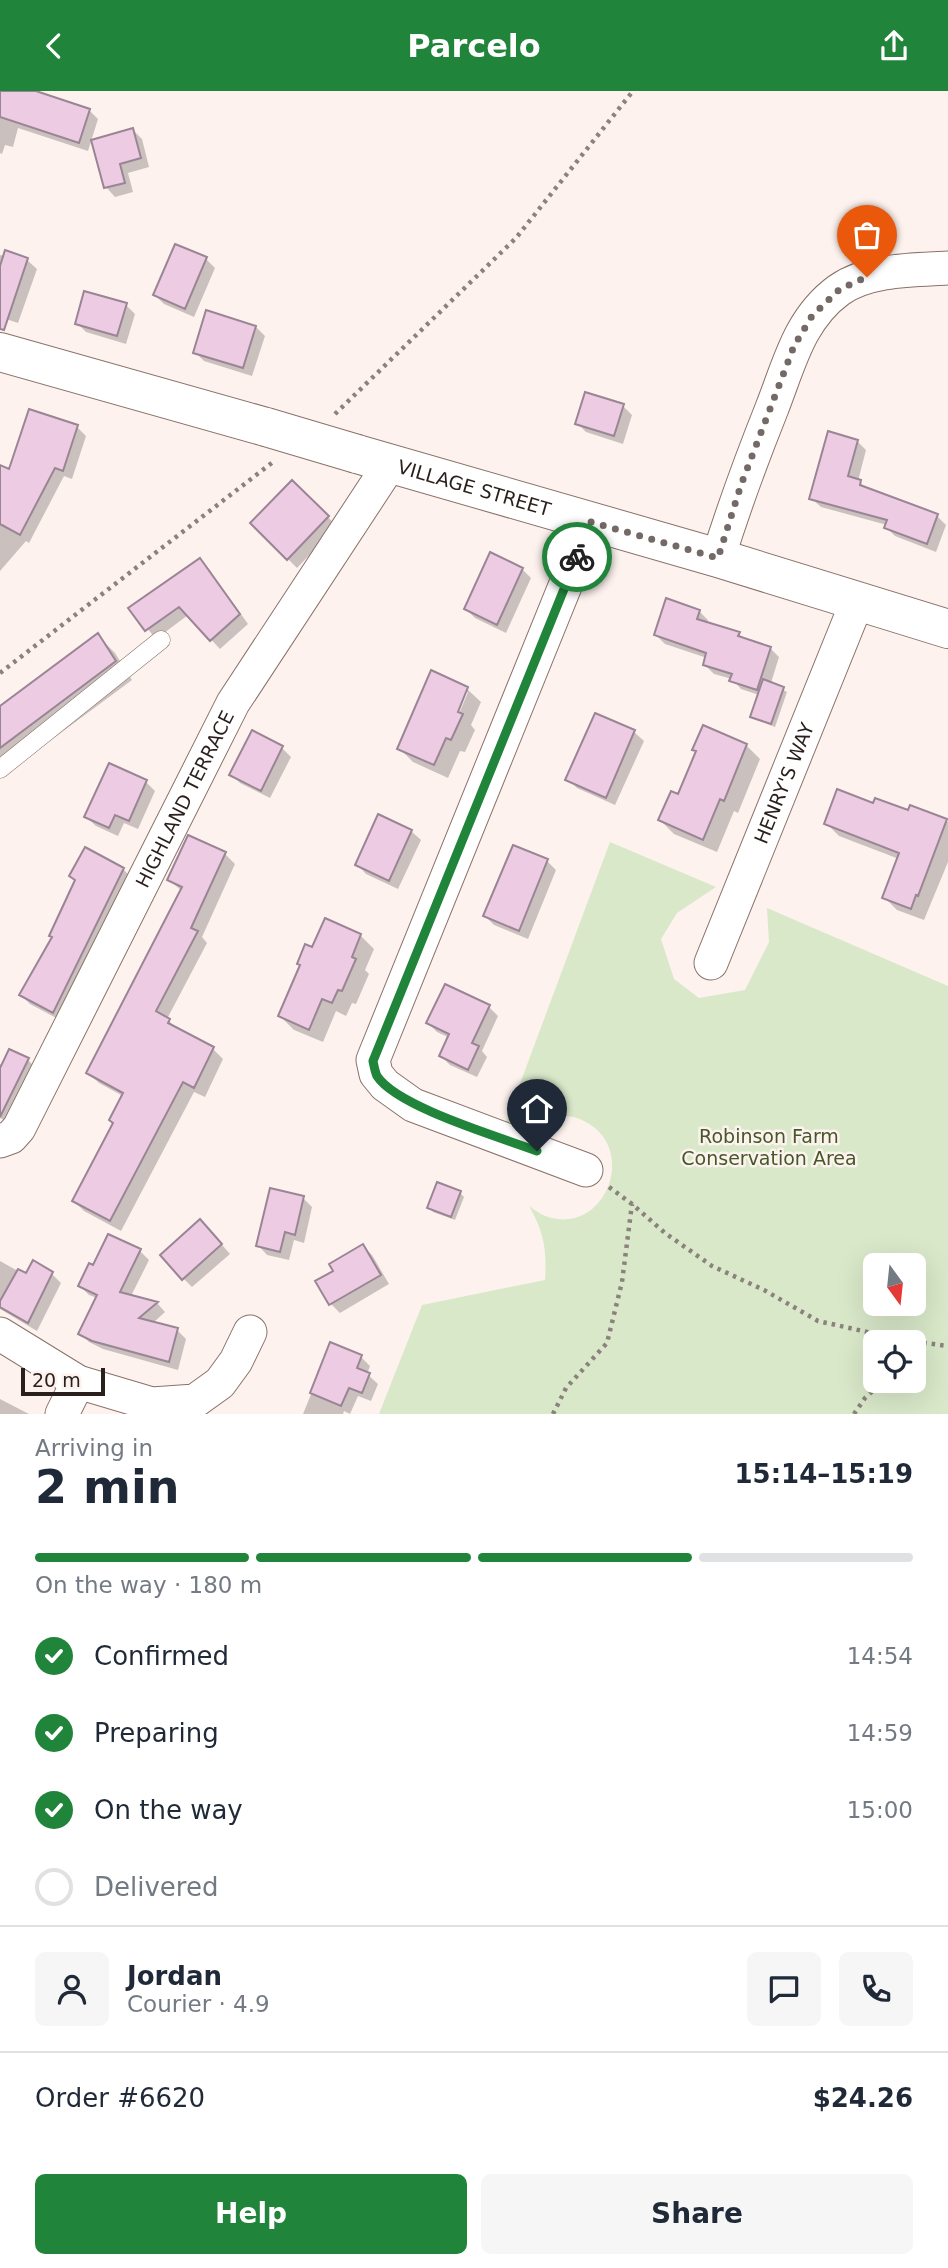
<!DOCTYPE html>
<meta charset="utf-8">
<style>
:root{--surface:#fff;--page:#f6f6f7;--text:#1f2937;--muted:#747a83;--line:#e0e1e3;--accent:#20853a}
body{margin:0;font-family:"DejaVu Sans",sans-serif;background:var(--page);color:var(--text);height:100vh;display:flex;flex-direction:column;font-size:26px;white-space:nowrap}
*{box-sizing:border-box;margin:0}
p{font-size:23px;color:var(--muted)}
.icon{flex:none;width:38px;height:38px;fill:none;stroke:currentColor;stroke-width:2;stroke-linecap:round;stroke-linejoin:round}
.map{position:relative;height:1323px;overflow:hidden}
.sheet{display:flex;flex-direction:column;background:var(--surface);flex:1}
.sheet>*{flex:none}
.needle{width:46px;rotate:165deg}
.buttons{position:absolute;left:863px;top:1162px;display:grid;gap:14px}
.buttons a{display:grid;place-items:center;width:63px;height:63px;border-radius:10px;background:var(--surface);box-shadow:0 7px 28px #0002;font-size:35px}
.scale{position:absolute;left:21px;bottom:18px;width:84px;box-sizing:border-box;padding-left:7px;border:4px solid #291f1c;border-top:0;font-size:19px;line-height:24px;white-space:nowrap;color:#291f1c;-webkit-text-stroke:5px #fdf2ee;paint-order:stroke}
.pin{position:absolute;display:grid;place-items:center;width:60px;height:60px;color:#fff;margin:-72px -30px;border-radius:50% 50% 50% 0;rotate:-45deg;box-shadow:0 0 7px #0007}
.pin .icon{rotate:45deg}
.courier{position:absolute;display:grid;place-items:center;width:70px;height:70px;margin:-35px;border:5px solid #20853a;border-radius:50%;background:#fff;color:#222;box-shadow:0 2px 9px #0007}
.overview em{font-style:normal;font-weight:700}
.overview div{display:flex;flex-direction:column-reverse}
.overview{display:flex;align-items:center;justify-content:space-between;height:119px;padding:0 35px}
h1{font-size:46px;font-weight:700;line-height:52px}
.bar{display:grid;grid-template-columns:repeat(4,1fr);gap:10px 7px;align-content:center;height:84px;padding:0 35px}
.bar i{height:9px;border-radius:5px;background:var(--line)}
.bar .active{background:var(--accent)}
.bar p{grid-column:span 4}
.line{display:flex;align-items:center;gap:18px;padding:0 35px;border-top:2px solid var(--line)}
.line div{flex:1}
.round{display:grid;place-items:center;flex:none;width:74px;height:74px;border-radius:10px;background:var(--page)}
ol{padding:0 35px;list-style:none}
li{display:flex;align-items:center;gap:21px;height:77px}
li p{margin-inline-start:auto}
li .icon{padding:7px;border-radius:50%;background:var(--accent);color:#fff;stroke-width:4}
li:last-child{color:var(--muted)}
li i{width:38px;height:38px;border:4px solid var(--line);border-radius:50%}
.button{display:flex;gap:14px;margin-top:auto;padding:14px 35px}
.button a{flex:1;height:80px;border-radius:10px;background:var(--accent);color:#fff;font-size:28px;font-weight:700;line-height:80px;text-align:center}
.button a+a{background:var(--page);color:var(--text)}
header{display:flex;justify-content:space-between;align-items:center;height:91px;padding:0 35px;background:var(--accent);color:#fff;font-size:32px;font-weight:700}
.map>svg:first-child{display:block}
.green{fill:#d9e8c9;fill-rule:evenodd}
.shadow{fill:#0003;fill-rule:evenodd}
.building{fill:#eccbe3;stroke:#9a8594;stroke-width:2}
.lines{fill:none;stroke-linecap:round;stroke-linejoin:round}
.service-casing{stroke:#8a726a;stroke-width:19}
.minor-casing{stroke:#8a726a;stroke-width:35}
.secondary-casing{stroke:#8a726a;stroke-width:40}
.path{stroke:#8b817d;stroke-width:4.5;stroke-dasharray:3.5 5;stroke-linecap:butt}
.service{stroke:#fff;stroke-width:18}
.minor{stroke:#fff;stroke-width:33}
.secondary{stroke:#fff;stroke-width:38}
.secondary-bridge-casing{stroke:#8a726a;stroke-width:40;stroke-linecap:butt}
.secondary-bridge{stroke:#fff;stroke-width:38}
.done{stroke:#736966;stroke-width:7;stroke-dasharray:0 12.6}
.route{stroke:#20853a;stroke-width:9}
.labels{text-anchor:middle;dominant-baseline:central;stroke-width:5;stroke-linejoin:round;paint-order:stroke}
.street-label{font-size:19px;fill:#291f1c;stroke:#fdf2ee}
.park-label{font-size:19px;fill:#445927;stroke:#fdf2ee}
</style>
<header><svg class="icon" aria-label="back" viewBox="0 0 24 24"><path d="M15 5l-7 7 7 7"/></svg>Parcelo<svg class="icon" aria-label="share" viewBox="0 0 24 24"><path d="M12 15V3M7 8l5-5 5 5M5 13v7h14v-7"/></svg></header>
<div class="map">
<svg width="948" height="1323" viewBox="0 0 948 1323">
<rect width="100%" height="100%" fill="#fdf2ee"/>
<!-- green -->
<path class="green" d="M610,751l106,45 -39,26 -16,26 13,40 25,19 46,-8 24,-48 -2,-34 181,78v428h-569l43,-109 123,-25c2,-30 -1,-48 -16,-74 6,4 12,9 19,11 58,18 91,-69 36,-96 -21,-11 -37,0 -57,5 -7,1 -15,-1 -22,-2zM875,1174h39v39h-39zM875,1251h39v39h-39z"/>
<!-- shadow -->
<path class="shadow" d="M0,0h28l61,19 9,9 -10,32 -70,-23 -5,19 -8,-2 -3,9 -2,-1z
M133,39l9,9 7,28 -21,6 5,19 -18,5 -9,-10z
M0,164l27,5 10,9 -19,54 -18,-6z
M206,168l9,9 -21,49 -30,-13 -9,-9z
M126,214l9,9 -9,30 -40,-12 -9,-9z
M256,236l9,9 -13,40 -48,-15 -9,-9z
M623,315l9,9 -9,29 -37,-12 -9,-9z
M77,336l9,9 -14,43 -8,-3 -35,67 -3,-2 -26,30v-95l10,-4z
M857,350l9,9 -8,31 11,10 68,25 9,9 -10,27 -41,-16 -9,-9 1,-2 -66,-18 -10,-9z
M292,391l45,44 -40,42 -45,-45z
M200,469l9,9 39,55 -28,25 -32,-34 -32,24 -24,-29z
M522,478l9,9 -25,55 -31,-15 -9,-9z
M699,520l9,9 -1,4 32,10 7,6 24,8 9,9 -8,26 16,9 -12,35 -18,-7 -5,-4 7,-21 -18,-6 -9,-10 -18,-5 -9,-9 2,-7 -42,-14 -9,-9z
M98,545l17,17 17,27 -132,98v-70z
M467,598l14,13 -10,23 4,5 -10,22 -5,-1 -12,27 -35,-16 -14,-14zM464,601h4l-12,29 -4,-1z
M596,624l38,17 10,9 -29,64 -38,-17 -9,-9z
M704,636l42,18 14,14 -22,54 -4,-2 -17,41 -43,-18 -14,-14 19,-24 18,-43 -3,-4z
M252,642l30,15 9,9 -21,41 -30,-15 -9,-9z
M146,691l9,9 -17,38 -14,-6 -6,13 -22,-10 -10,-9z
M909,722l39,9v40l-24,58 -27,-10 -13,-13 15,-38 -60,-23 -13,-13z
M379,725l32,15 10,9 -23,49 -32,-15 -9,-10z
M514,756l33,14 9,9 -28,69 -34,-14 -9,-9z
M225,763l10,10 -33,73 5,6 -40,76 12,12 34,18 10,10 -18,38 -11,-5 -73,139 -37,-20 -10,-10 40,-77 9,-28 -24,-13 -11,-10 94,-182 -13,-11z
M123,778l9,9 -70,143 -32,-17 -9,-9z
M360,844l14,14 -9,21 4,4 -13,30 -4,-1 -6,13 -10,-5 -13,31 -29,-12 -14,-14 33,-67z
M489,916l9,9 -16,35 5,6 -10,20 -27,-12 -9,-9 9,-18 -13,-6 -9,-9z
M28,969l9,9 -27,54 -10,-5v-54l3,1z
M460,1102l4,4 -9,23 -22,-8 -4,-5z
M303,1107l9,9 -8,36 -10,-3 -5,20 -22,-5 -9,-10z
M209,1139l21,24 -38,33 -9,-9z
M363,1155l9,9 17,29 -49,29 -9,-9 -13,-22 18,-11z
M140,1160l9,9 -18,36 26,7 8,9 -12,11 24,7 9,9 -8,31 -75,-21 -14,-7 -9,-9 17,-35 -8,-3 -9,-9 14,-19z
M0,1170l27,15 7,-14 18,12 9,9 -24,48 -37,-22z
M331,1254l30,12 9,9 -3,8 11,10 -7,17 -13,-5 -8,18 -6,-3 -1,3h-40z
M0,1308l29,15h-29z"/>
<!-- building -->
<path class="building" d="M0,0h36l54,18 -11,34 -79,-26z
M133,37l8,30 -21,6 5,19 -21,5 -13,-48z
M175,153l32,13 -22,52 -32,-14z
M5,159l23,8 -24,72 -4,-1v-63z
M84,200l43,12 -10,33 -42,-12z
M206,219l50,16 -13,42 -50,-15z
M585,301l39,12 -10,32 -39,-12z
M29,318l49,16 -15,46 -8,-3 -35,67 -20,-11v-59l9,4z
M828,340l30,9 -10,36 13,4 -1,5 78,29 -11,30 -43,-16 3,-8 -78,-21z
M292,389l37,36 -42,44 -37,-37z
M490,461l33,16 -26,57 -33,-16z
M200,467l40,56 -30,27 -31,-34 -34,24 -17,-23z
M666,507l34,12 -3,9 43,13 -2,4 33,11 -14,43 -28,-9 3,-7 -29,-9 3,-12 -52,-18z
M98,542l18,28 -116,87v-42z
M431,579l37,17 -10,25 5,2 -12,26 -5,-2 -12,27 -37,-16z
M763,588l21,8 -13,37 -21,-7z
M595,622l40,17 -29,68 -41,-18z
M703,634l44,19 -23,57 -4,-2 -17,41 -45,-20 13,-29 7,3 18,-43 -4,-1z
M252,639l31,16 -22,45 -32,-16z
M109,672l38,17 -18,41 -14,-6 -6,13 -25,-11z
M837,698l36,14 2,-5 33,12 2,-5 37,14 -29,77 -2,-1 -5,14 -29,-11 17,-45 -75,-29z
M378,723l34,16 -23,51 -34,-16z
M188,744l38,17 -35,76 7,3 -42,80 14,8 -2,4 46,24 -20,41 -11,-6 -73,139 -38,-20 41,-78 -4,-3 14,-27 -37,-20 96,-186 -15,-7z
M513,754l35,14 -29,72 -36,-15z
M85,756l39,21 -71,145 -34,-18 33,-58 -3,-1 26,-56 -6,-4z
M325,827l36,16 -9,23 4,2 -14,32 -4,-1 -6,13 -10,-4 -13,31 -31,-14 22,-51 -3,-1 8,-20 7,3z
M445,893l45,21 -18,38 7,3 -11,24 -29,-14 10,-22 -23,-11z
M9,958l20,9 -29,59v-49z
M437,1091l24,9 -10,26 -24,-9z
M270,1097l34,8 -9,39 -10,-3 -5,20 -24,-6z
M200,1128l22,25 -40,36 -22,-25z
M108,1143l33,15 -21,43 38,10 -19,16 39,10 -9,34 -77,-21 -14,-7 19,-39 -19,-9 11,-23 4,2z
M363,1153l18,31 -52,30 -14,-24 18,-10 -4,-7z
M33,1169l20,12 -25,51 -28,-16v-6l18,-32 8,4z
M330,1251l32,13 -5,13 13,5 -8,20 -13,-5 -8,18 -31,-13z"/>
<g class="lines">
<defs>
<path id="service" d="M0,678l161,-129"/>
<g id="minor">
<path d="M718,467c16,-51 34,-100 54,-150 17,-43 27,-89 67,-118 30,-21 75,-20 109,-22"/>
<path id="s1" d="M711,872l146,-361"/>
<path id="s2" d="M0,1050l11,-4 8,-9 214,-425 157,-239"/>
<path d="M586,1079l-173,-65 -28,-20 -9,-11 -3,-14 218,-538"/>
<path d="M0,1243l78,48 74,22 43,-3 25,-18 16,-22 14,-29"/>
<path d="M62,1323l16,-32"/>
</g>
<g id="secondary">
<path d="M0,261l266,75"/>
<path id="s3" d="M357,363l361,104 230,71"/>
</g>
</defs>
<!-- service casing -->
<use href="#service" class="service-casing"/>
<!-- minor casing -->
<use href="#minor" class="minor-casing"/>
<!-- secondary casing -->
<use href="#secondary" class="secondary-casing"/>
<!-- path -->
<path class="path" d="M335,323l181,-176 117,-147
M0,582l273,-211
M609,1096l23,17 33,29 47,33 52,24 54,31 85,19 45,6
M914,1262l9,-10
M553,1323l13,-26 41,-45 15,-61 10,-78
M854,1323l11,-16 19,-17"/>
<!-- service -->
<use href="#service" class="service"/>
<!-- minor -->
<use href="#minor" class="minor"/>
<!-- secondary -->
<use href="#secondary" class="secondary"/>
<defs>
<path id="secondary-bridge" d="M266,336l91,27"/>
</defs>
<!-- secondary-bridge casing -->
<use href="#secondary-bridge" class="secondary-bridge-casing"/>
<!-- secondary-bridge -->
<use href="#secondary-bridge" class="secondary-bridge"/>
</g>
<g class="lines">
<!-- done -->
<path class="done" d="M577,466l14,-35 127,36 23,-73 53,-139 18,-30 28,-27 27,-12"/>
<!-- route -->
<path class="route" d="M537,1060c-37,-14 -140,-44 -160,-75 -2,-4 -3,-10 -4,-15l204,-504"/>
</g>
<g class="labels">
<!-- street labels -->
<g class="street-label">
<text stroke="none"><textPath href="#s3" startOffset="122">VILLAGE STREET</textPath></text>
<text stroke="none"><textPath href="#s1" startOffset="194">HENRY'S WAY</textPath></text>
<text stroke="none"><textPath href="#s2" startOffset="392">HIGHLAND TERRACE</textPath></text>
</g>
<!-- park labels -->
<g class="park-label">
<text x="769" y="1045">Robinson Farm<tspan x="769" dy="22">Conservation Area</tspan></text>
</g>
</g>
</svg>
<div class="buttons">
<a><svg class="needle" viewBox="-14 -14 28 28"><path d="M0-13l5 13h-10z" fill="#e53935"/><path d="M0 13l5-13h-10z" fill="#747a83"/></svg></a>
<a><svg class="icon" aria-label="locate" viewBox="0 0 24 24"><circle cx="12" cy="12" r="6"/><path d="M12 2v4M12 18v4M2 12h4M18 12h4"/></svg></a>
</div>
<div class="scale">20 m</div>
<div class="pin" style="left:867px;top:186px;background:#ea580c"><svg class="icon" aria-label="bag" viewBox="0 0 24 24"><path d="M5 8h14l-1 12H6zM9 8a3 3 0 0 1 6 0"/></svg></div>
<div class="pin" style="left:537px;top:1060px;background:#1f2937"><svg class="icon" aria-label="home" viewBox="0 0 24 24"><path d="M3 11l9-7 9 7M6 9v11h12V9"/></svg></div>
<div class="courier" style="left:577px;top:466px"><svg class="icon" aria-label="bike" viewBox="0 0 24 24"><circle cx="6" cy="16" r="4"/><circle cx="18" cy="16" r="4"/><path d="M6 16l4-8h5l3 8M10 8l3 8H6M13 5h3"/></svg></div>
</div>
<section class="sheet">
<div class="overview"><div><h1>2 min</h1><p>Arriving in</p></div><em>15:14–15:19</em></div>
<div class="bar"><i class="active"></i><i class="active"></i><i class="active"></i><i></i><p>On the way · 180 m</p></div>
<ol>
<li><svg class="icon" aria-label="check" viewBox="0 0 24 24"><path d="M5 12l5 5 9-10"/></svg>Confirmed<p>14:54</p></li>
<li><svg class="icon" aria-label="check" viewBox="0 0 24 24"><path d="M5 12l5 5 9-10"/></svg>Preparing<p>14:59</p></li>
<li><svg class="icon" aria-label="check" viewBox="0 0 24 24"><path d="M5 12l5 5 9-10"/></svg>On the way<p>15:00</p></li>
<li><i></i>Delivered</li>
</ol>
<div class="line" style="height:126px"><a class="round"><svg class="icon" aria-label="person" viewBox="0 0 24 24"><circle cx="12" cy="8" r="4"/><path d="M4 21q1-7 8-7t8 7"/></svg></a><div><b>Jordan</b><p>Courier · 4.9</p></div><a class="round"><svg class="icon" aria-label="chat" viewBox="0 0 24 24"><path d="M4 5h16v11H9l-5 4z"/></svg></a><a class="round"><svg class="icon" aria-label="phone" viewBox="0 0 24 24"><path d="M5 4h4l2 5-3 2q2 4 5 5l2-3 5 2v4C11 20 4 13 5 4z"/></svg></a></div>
<div class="line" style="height:91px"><div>Order #6620</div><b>$24.26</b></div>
<div class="button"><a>Help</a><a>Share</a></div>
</section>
